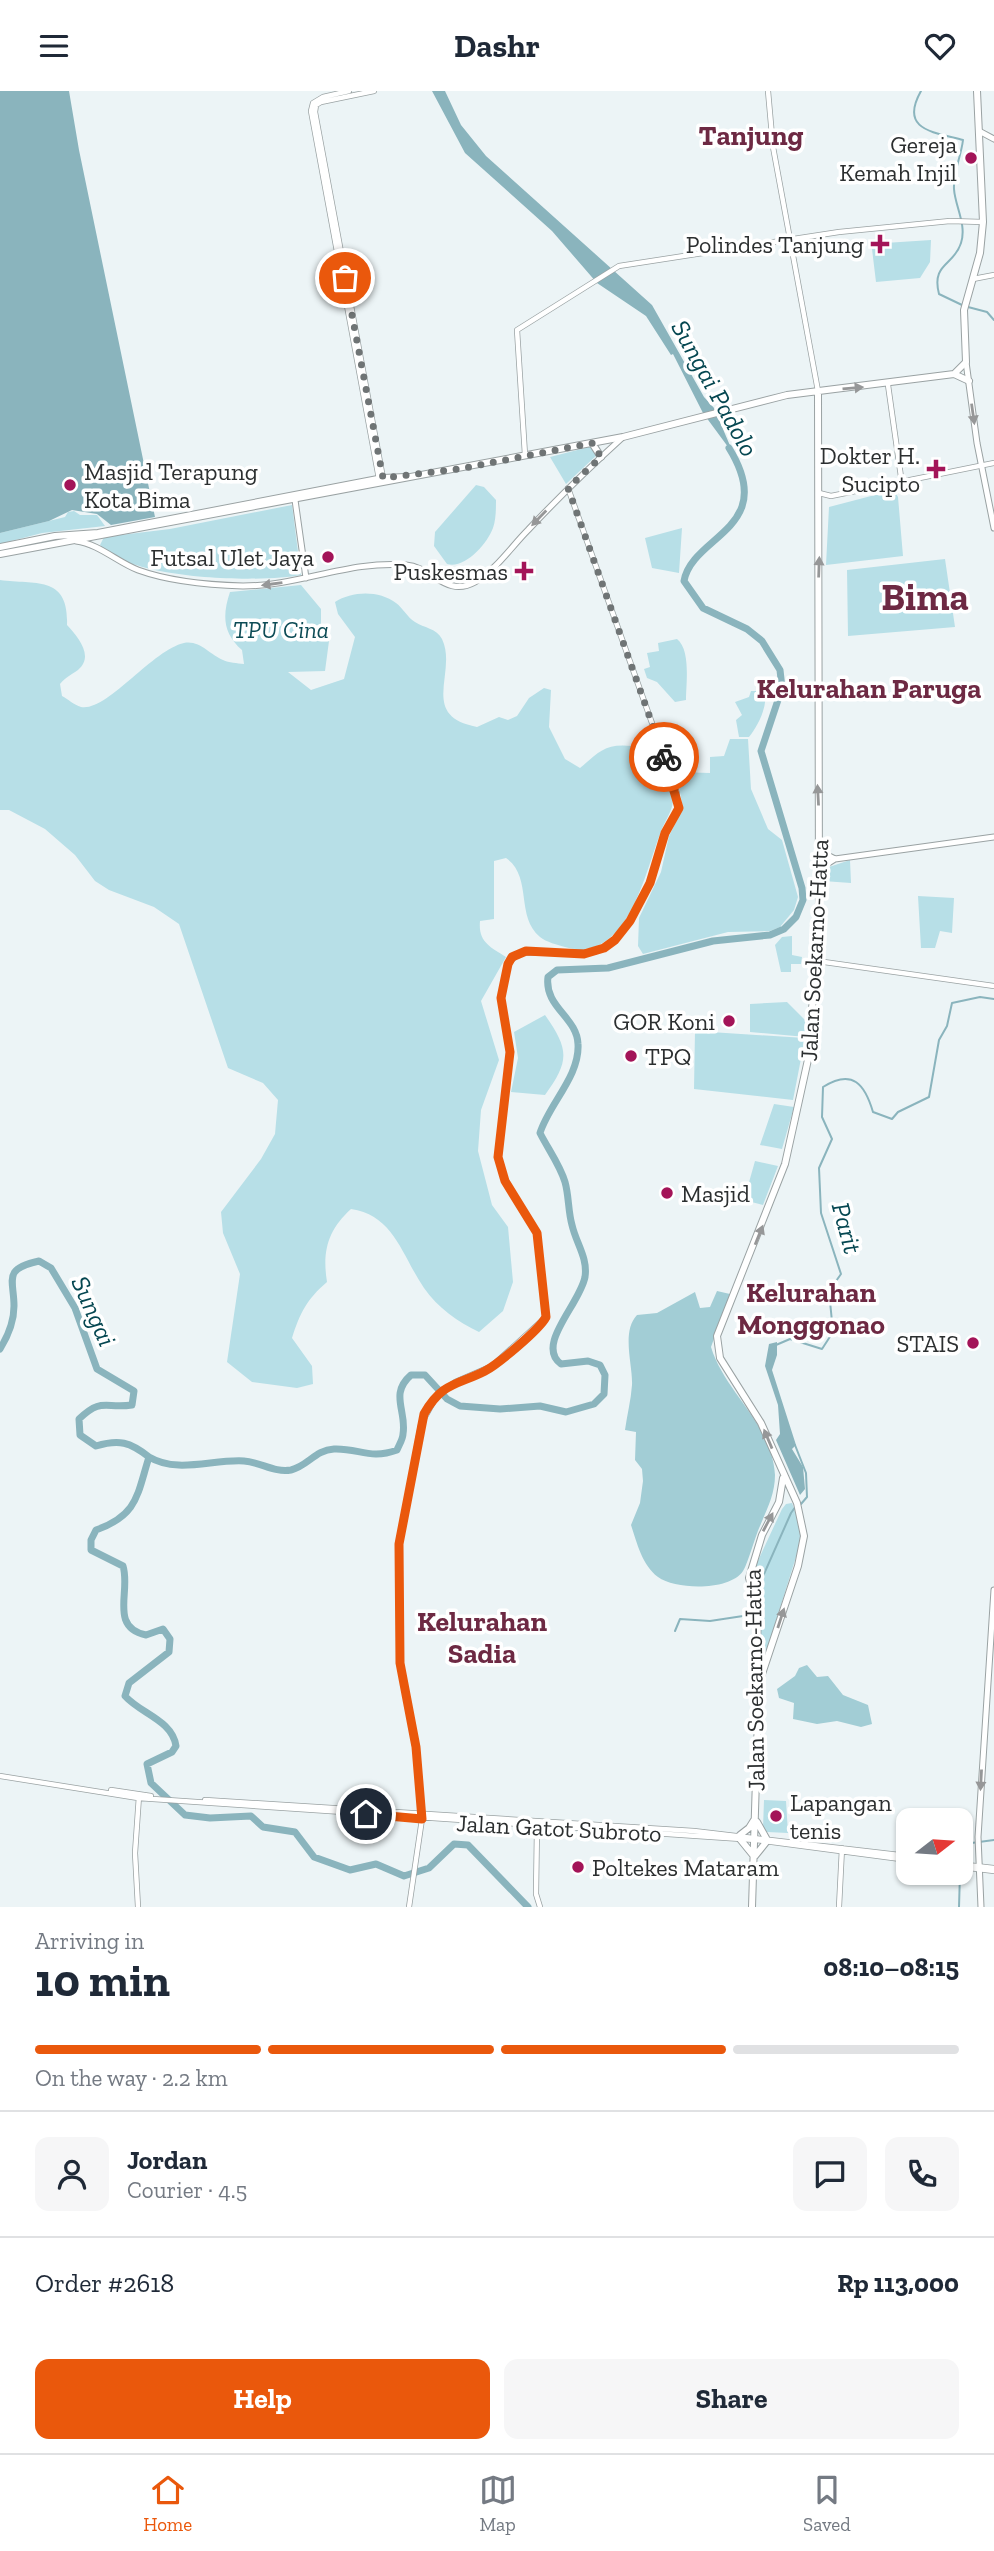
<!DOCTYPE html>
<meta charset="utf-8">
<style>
:root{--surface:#fff;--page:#f6f6f7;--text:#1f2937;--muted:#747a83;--line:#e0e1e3;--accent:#ea580c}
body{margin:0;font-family:"Zilla Slab",serif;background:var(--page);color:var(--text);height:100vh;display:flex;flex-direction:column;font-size:26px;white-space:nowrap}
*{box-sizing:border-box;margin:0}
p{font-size:23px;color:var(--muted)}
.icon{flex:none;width:38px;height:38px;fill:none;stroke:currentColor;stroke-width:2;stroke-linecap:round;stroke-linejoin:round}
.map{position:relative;height:1816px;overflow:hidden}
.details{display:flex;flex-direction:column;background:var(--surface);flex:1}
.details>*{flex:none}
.needle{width:46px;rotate:73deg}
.fabs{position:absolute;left:896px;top:1717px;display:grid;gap:14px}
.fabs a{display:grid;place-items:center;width:77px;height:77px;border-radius:14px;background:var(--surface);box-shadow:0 2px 5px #0004;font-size:35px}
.pin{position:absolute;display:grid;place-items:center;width:60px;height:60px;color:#fff;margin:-30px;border:4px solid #fff;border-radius:50%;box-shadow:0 2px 7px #0007}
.courier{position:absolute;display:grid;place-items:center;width:70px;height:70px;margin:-35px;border:5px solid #ea580c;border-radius:50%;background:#fff;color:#222;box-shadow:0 2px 9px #0007}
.headline em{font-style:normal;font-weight:800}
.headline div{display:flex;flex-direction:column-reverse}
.headline{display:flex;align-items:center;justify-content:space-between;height:119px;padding:0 35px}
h1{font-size:46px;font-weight:800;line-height:52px}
.bar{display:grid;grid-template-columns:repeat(4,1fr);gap:10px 7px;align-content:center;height:84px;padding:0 35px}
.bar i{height:9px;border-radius:5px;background:var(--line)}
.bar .active{background:var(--accent)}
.bar p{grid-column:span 4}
.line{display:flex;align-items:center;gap:18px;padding:0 35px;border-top:2px solid var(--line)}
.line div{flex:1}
.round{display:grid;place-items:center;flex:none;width:74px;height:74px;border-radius:14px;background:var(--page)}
.cta{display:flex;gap:14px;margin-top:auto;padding:14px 35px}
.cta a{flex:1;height:80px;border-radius:14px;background:var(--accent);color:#fff;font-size:28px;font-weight:800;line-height:80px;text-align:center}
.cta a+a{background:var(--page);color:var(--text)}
header{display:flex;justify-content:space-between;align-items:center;height:91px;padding:0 35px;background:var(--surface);font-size:32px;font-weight:800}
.menu{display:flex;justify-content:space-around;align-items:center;height:98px;border-top:2px solid var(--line);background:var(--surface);font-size:19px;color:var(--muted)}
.menu a{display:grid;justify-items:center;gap:4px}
.menu .active{color:var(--accent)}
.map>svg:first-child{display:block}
.green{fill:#b7dfe7}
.forest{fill:#a2cdd5}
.water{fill:#8ab4bd}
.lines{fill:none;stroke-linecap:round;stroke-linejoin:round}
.stream{stroke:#8ab4bd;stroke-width:2}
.river{stroke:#8ab4bd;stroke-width:7}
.tertiary-casing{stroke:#9aa2a3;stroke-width:6}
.secondary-casing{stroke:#9aa2a3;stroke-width:7}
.trunk-casing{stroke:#9aa2a3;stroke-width:8}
.tertiary{stroke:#fff;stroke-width:4.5}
.secondary{stroke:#fff;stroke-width:5}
.trunk{stroke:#fff;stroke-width:6}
.oneway{fill:#969798}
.done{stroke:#6f7475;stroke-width:7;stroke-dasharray:0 12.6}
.route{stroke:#ea580c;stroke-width:9}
.poi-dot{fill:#a31458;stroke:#fff;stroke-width:2.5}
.labels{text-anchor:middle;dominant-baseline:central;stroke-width:7;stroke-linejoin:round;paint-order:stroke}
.poi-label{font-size:24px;fill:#2c2f30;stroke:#fff;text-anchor:end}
.park-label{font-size:24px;font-style:italic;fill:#0d4c56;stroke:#fff}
.street-label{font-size:24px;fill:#2c2f30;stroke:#fff}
.water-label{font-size:26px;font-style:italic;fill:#054751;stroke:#fff}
.quarter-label{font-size:28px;font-weight:bold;fill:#6d2943;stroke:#fff}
.town-label{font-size:38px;font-weight:bold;fill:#6d2943;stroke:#fff}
</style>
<header><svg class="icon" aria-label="menu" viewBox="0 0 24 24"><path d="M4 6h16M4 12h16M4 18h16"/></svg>Dashr<svg class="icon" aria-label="heart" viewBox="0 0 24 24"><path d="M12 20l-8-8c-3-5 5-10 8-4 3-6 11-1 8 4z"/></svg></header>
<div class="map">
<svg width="994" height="1816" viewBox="0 0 994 1816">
<rect width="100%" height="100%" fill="#ecf4f6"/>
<!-- green -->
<path class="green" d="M931,149l-1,22 -10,16 -44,4 -4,-33 13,-1v-5z
M593,355l5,8 -32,30 -16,-27z
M476,394l8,2 12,13c0,8 0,20 -3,28 -6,16 -28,41 -46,36l-13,-18 1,-14z
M894,399l4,7 5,59 -77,9 3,-58z
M292,414l9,70c-43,8 -171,5 -201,-30l4,-8 66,-8z
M74,420l6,4h17l8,11 -63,7 -42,11v-11l65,-16 3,-5z
M682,437l-3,45 -27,-5 -7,-30z
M945,468l10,68 -107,9 -1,-66z
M0,489c36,5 69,-5 67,45 10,11 28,31 11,45 -7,5 -12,7 -18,14l2,12c6,3 12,9 19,11 26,5 71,-57 103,-64 16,-3 26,12 39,17 6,3 14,3 21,4l-2,-14c-19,-17 -20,-34 -12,-58l71,-7 20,24v19l8,13 -4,30 -37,1 23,18 33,-11 11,-42 -17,-23 -3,-12c17,-11 44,-12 61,1 7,5 11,14 19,19 9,6 21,6 27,17 16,33 -24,77 35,88l22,-10 9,3 9,-4 12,-18 15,-10 7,2 -2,37 16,32 15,9c19,-16 25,-25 52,-22 10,12 34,30 39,43 7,18 -6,29 -11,45 -16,42 -33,130 -95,113 -7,-2 -19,-5 -25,-10 -25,-21 -7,-60 -34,-79l-12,3v58l-14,2c-2,21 10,26 26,36l-25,44 18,59 -18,50 -3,41 14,54 16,22 5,55 -10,29 -24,21c-21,-10 -41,-24 -55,-44 -22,-32 -30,-73 -73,-79 -23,21 -29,42 -24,73 -20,17 -27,31 -35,56l20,28 1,18 -16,4 -45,-6 -25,-20 13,-88 -17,-41 -2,-21 40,-53 14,-25 3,-34 -15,-17 -35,-15 -49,-144 -25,-17 -45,-17 -14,-9 -20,-26 -30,-26 -36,-19h-9z
M677,548c14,11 9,45 9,61l-11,2 -18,-20 -10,-4 -3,-9 6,-2 -3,-14 12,-2 -1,-8z
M751,600h13c5,13 -6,35 -15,46h-10l-3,-17 6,-5 -7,-13 14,-5z
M730,648h18l3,50 17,40 14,11 16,57 -4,13 -14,17 -10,4 -42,1 -85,22 -5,-8 1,-28 22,-46 8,-36 14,-28 -7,-36 34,1v-16l14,-1z
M850,769l1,23 -28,-2 3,-13z
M918,805l36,2 -2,35 -12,-2 -5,17h-14z
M792,845v19l10,2 -1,7h-10v8h-10l-6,-27 7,-8z
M787,911l20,20 -1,15 -56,-5v-28z
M545,924c24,34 25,46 0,80l-34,-3 7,-34 -4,-26z
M695,940l110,7 -12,62 -99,-11z
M774,1013l20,3 -12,42 -22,-4z
M755,1070l23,5 -15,39 -19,-5z
M792,1412l9,24v14l-36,115 -4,-1v-55l-6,-22v-11l27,-58 4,-5z
M764,1709l22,1 2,32 -21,-1 -4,-4z"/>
<!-- forest -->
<path class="forest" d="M717,1200l13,3 -19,53c14,46 61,76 64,128 0,19 -8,34 -15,51 -4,8 -13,40 -17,45 -13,20 -67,19 -85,6 -16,-12 -21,-34 -27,-52l9,-22 3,-22 -1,-12 -7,-9 1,-28 -11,-2c2,-15 6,-30 7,-45 1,-20 -11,-53 5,-70l20,-2 38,-21 5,16 10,-1z
M807,1574l10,12 11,-1 15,19 25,10 4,19 -11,3 -24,-6 -20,3 -24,-5 1,-16 -15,-5 -2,-9 18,-13 4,-8z"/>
<!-- water -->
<path class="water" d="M0,0h69l10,59 76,367 -44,8 -14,-11 -25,-4 -23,11 -49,12z
M432,0h13l16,34 25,31 166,149 52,92 10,11 20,47 -31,-42 -30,-59 -2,1 -25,-39 -49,-33 -45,-52 -87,-78z
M777,1251v13l-5,15 24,75 -4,4 11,18 2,22 -5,6 -24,-55 4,-6 -2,-29 -13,-39 4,-22z"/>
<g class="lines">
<!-- stream -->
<path class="stream" d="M921,0c-22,39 12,41 42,49 -2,17 -10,32 -9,49 1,17 13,36 7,54 -7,23 -30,20 -22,51l23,11
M968,216l19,5 7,8
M776,1254l14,-6 32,10 11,-17 -4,-41 12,-17 -20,-61 -2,-45 13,-29 -10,-22 1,-30c30,-19 42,-2 50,25l19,7 6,-7 31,-15 10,-57 8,-14 5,-23 28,-6 14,2
M795,1354l11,28 1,24 -6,7
M756,1501l35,-79 5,-7
M675,1540l5,-12 30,2 33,-5 4,-2 5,-19
M961,1779l3,-26 30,-4
M959,1816l1,-34"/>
<!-- river -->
<path class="river" d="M0,1258c8,-13 14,-28 14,-43 0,-26 -12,-37 25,-45l12,7 24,40 22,61 37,22 -2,14c-27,4 -30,-8 -53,14l1,16 16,11c23,-7 34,-4 53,11
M528,1816l-60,-62 -14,-1 -25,24 -25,8 -28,-12 -26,6 -36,-13 -19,-25 -32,-5 -12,-11 -41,2 -25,-3 -34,-32 -4,-19 25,-12 4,-6c-4,-26 -35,-32 -51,-50l4,-13 40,-31 1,-13 -7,-10 -17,6c-37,-8 -15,-44 -23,-69l-32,-16v-10l5,-10c42,-15 41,-35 53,-73 29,17 63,2 95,4 17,1 30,12 47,9 17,-4 24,-20 43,-21 25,-1 36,11 63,1 2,-5 6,-11 6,-16 4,-23 -14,-40 8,-59h14l22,24 13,7 40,3 40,-3 26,6 28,-8 10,-10 1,-19 -5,-10 -12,-4 -27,3c-26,-19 19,-60 24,-87 3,-19 -9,-34 -13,-52 -4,-14 -3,-29 -7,-43 -5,-17 -17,-33 -25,-49 9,-29 40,-57 38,-89 -1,-27 -34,-37 -30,-67l9,-7 51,-2 105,-27 57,-6 14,-6 12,-12 7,-17 -1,-12 -41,-137 21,-63 -2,-18 -18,-29 -15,-12 -44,-21 -19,-27c8,-46 95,-52 45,-133"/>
<defs>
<path id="tertiary" d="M349,0l-26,6 -10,6 -2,8 68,368
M374,0l-53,11 -5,3 -1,7 68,366
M768,0l5,56 45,244
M973,188l21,-4
M888,294l14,99
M525,364l-8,-125 102,-64 220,-34 111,-11 33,1
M819,402l12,3 163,-33
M817,870l177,25
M0,1685l138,22 618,42 152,20
M111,1699l40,6
M205,1709l489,31 214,25
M537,1736l-1,67 4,13
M967,1774l27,3
M961,1776l33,4
M138,1816l-3,-54 4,-57
M409,1816l13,-88 -6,-67 -16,-89 -1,-119 22,-120 15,-27 19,-15 37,-16 54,-49 -9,-84 -32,-52 -7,-24 12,-105 -9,-54 7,-34 11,-11 76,-1 20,-12 15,-19 20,-38 15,-50 12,-19v-21l-109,-305
M839,1816l3,-59"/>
<path id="secondary" d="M979,40l15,8
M966,271l11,81 17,85
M295,409l11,78
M76,450c23,3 41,21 62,29 33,12 70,15 105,16 56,0 107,-26 163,-21 26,2 40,33 69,17 20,-11 37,-36 53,-52 31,-33 62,-63 95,-93
M819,760l16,8 159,-22
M819,778l16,-10
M981,1816l-3,-70 16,-247"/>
<path id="trunk" d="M954,283l12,-12 -2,-52 16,-57 3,-31 -6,-131
M592,352l9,14
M0,456l55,-11 43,-3 285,-55 22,-1
M0,463l623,-117 164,-42 167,-21 15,7
M756,1592l2,-74 -9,-31 13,-43 17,-33 4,-24
M757,1731l9,16
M740,1744l9,-7 5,-8
M740,1748l13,16
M755,1765l12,-15
M752,1816l7,-224 39,-117 6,-30 -7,-33 -36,-80 -41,-65 -3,-22 68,-172 24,-109 10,-152 -1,-512"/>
</defs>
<!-- tertiary casing -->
<use href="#tertiary" class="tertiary-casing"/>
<!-- secondary casing -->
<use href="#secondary" class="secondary-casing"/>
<!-- trunk casing -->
<use href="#trunk" class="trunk-casing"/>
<!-- tertiary -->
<use href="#tertiary" class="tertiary"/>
<!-- secondary -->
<use href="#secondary" class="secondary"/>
<!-- trunk -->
<use href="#trunk" class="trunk"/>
</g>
<!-- one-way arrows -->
<defs><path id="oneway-solid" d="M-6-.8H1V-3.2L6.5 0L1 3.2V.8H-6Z" transform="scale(1.75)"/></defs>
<g class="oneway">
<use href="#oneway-solid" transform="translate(853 297) rotate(-5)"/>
<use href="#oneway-solid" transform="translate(973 323) rotate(82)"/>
<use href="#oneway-solid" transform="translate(539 427) rotate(134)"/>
<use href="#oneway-solid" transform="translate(819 476) rotate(-88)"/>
<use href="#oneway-solid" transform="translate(272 493) rotate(172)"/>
<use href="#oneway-solid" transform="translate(818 704) rotate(-93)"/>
<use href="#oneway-solid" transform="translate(759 1144) rotate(-68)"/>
<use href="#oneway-solid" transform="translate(768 1348) rotate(-113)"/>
<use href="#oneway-solid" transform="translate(768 1431) rotate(-62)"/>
<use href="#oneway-solid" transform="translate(781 1527) rotate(-72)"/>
<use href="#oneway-solid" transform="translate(981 1689) rotate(93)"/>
</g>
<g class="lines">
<!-- done -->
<path class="done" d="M345,187l38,200 76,-9 133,-26 9,14 -33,31 96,269"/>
<!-- route -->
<path class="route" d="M366,1723l56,5 -6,-72 -16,-84 -1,-119 25,-130c18,-32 34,-29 61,-43 13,-7 54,-41 61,-54l-9,-84 -32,-52 -7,-24 12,-105 -9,-54 7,-34 4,-7 14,-6 58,3 20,-6 11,-8 15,-19 20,-38 15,-50 14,-25 -15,-51"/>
</g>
<!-- markers -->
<g class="poi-dot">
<circle cx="971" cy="67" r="7"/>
<path d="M876.5 142.5h7v7h7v7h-7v7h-7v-7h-7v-7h7z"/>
<path d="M932.5 367.5h7v7h7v7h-7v7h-7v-7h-7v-7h7z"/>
<circle cx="70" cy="394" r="7"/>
<circle cx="328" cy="466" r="7"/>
<path d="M520.5 469.5h7v7h7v7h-7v7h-7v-7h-7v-7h7z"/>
<circle cx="729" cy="930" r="7"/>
<circle cx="631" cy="965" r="7"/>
<circle cx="667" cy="1102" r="7"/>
<circle cx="973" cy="1252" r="7"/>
<circle cx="776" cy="1725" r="7"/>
<circle cx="578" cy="1776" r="7"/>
</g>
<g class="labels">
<!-- poi labels -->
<g class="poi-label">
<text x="957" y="53">Gereja<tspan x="957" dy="28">Kemah Injil</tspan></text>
<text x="864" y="153">Polindes Tanjung</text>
<text x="920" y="364">Dokter H.<tspan x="920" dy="28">Sucipto</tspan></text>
<text x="84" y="380" text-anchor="start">Masjid Terapung<tspan x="84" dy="28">Kota Bima</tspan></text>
<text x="314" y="466">Futsal Ulet Jaya</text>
<text x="508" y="480">Puskesmas</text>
<text x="715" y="930">GOR Koni</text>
<text x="645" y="965" text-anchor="start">TPQ</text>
<text x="681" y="1102" text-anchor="start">Masjid</text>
<text x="959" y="1252">STAIS</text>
<text x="790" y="1711" text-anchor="start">Lapangan<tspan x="790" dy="28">tenis</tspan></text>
<text x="592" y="1776" text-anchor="start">Poltekes Mataram</text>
</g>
<!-- park labels -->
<g class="park-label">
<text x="281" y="538">TPU Cina</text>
</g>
<!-- street labels -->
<g class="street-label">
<text transform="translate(814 859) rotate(-87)">Jalan Soekarno-Hatta</text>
<text transform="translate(754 1589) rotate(-91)">Jalan Soekarno-Hatta</text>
<text transform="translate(559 1737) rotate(3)">Jalan Gatot Subroto</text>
</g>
<!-- water labels -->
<g class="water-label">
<text transform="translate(715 297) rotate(61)">Sungai Padolo</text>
<text transform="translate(847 1137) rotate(75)">Parit</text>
<text transform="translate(94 1220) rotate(66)">Sungai</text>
</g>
<!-- quarter labels -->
<g class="quarter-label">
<text x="751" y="44">Tanjung</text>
<text x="869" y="597">Kelurahan Paruga</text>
<text x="811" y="1201">Kelurahan<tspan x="811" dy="32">Monggonao</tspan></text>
<text x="482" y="1530">Kelurahan<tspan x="482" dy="32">Sadia</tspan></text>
</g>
<!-- town labels -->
<g class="town-label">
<text x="925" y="506">Bima</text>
</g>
</g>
</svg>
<div class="fabs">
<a><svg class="needle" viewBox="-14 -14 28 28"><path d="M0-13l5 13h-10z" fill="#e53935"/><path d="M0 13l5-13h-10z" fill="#747a83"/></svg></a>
</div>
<div class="pin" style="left:345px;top:187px;background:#ea580c"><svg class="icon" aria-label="bag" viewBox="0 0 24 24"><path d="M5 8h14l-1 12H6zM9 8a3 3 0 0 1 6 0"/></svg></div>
<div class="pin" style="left:366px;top:1723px;background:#1f2937"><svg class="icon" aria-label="home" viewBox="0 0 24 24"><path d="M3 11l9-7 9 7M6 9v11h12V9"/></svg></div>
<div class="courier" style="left:664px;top:666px"><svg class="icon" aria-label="bike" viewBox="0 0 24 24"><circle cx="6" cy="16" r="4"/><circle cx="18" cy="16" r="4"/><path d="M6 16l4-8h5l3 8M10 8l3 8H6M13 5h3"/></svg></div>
</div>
<section class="details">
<div class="headline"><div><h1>10 min</h1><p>Arriving in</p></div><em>08:10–08:15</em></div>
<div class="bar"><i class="active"></i><i class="active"></i><i class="active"></i><i></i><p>On the way · 2.2 km</p></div>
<div class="line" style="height:126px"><a class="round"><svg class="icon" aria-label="person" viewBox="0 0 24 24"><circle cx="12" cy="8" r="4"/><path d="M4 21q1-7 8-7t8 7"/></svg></a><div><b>Jordan</b><p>Courier · 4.5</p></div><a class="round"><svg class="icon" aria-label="chat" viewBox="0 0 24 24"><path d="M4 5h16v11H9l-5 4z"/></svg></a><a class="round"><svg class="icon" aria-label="phone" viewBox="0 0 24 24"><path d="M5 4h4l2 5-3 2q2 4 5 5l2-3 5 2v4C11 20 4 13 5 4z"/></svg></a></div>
<div class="line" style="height:91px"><div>Order #2618</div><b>Rp 113,000</b></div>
<div class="cta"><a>Help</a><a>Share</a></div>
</section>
<nav class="menu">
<a class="active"><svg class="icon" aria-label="home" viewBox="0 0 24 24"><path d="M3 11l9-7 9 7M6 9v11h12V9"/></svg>Home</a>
<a><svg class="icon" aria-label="map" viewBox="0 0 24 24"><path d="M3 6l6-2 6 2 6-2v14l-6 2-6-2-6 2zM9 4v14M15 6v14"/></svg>Map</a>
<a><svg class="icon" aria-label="saved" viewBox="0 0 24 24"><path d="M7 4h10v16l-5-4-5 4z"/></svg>Saved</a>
</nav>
